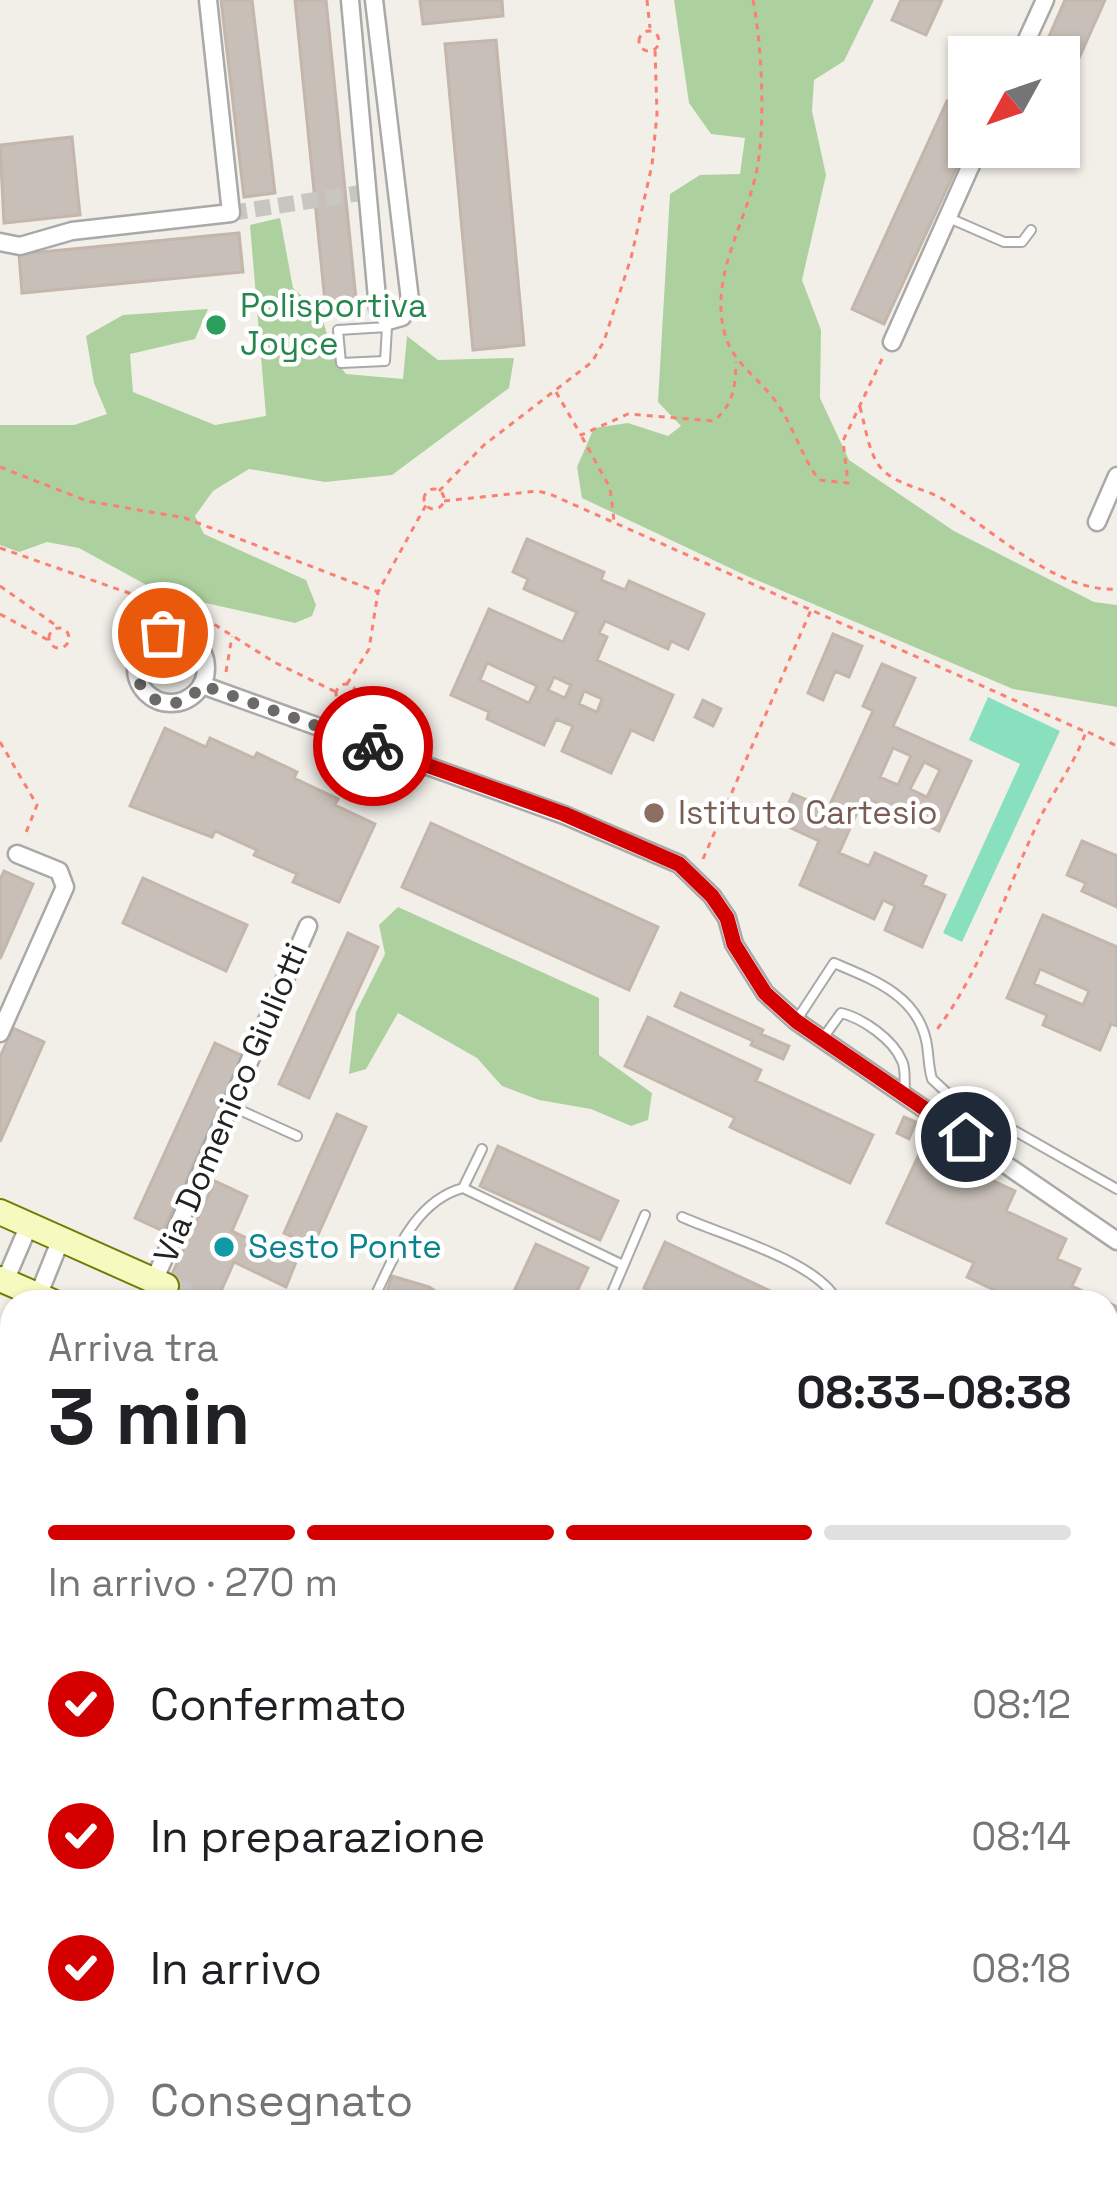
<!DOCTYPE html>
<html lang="it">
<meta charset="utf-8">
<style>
:root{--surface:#fff;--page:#f6f6f6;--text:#202124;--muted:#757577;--line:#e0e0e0;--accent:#d40000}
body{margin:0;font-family:"Space Grotesk",sans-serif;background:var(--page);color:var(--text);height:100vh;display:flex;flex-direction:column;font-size:45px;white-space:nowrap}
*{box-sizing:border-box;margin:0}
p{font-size:39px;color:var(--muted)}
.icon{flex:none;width:66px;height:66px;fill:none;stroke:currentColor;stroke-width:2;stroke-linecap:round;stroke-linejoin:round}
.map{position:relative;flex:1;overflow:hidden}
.panel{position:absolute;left:0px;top:1290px;width:1119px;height:903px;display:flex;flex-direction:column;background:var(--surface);border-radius:36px 36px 0 0;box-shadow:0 3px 9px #0004}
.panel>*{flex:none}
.needle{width:78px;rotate:230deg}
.fabs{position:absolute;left:948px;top:36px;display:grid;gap:24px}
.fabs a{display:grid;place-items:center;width:132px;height:132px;border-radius:0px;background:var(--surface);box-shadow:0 3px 9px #0004;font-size:60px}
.pin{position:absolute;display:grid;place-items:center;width:102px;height:102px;color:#fff;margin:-51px;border:6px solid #fff;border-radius:50%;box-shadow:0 3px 12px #0007}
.courier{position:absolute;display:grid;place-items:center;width:120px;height:120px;margin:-60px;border:9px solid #d40000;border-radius:50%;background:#fff;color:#222;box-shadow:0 3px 15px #0007}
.headline em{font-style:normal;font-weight:700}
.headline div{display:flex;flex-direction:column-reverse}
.headline{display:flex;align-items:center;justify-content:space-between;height:204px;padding:0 48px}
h1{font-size:78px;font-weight:700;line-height:90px}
.bar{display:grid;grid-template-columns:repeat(4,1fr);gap:18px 12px;align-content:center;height:144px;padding:0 48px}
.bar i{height:15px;border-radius:9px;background:var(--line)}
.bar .current{background:var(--accent)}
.bar p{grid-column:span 4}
ol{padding:0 48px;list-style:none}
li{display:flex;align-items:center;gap:36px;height:132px}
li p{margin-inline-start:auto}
li .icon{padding:12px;border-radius:50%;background:var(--accent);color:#fff;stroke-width:4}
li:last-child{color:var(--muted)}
li i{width:66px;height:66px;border:6px solid var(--line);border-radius:50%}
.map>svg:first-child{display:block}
.forest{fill:#add19e}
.park{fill:#c8facc}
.pitch{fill:#88e0be}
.building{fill:#c7bfb8;stroke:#c4b6ab;stroke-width:3;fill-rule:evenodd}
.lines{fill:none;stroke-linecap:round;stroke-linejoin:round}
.street-tunnel{stroke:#c8c6c1;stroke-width:16;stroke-dasharray:16 8;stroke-linecap:butt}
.secondary-tunnel{stroke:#c8c6c1;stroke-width:24;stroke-dasharray:24 12;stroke-linecap:butt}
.lane-casing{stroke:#a9a9a9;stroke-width:12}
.street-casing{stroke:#a9a9a9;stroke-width:21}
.secondary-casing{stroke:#707d05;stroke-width:28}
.path{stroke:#fa8072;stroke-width:3;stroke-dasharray:6 6;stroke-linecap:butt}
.lane{stroke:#fff;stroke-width:8}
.street{stroke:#fff;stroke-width:16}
.secondary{stroke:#f7fabf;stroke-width:24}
.done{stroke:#6b6a68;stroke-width:12;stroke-dasharray:0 21.6}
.route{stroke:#d40000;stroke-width:15}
.leisure-dot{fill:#2e9e5b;stroke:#fff;stroke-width:4.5}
.education-dot{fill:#8d6e63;stroke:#fff;stroke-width:4.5}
.culture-dot{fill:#0f9aa8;stroke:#fff;stroke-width:4.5}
.labels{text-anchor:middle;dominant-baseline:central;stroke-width:9;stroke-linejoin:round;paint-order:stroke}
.leisure-label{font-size:33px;fill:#27864d;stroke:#fff;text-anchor:start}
.education-label{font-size:33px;fill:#785e54;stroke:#fff;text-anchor:start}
.street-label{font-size:33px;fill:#222;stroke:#fff}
.culture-label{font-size:33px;fill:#0d838f;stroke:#fff;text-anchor:start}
</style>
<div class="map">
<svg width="1117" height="2192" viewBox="0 0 1117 2192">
<rect width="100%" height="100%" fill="#f2efe9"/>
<!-- forest -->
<path class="forest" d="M674,0h200l-30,61 -30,19 -2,31 14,64 -24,105 19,50 -1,68 29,62 105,71 140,71 23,3v102l-104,-18 -266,-113 -165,-78 -5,-31 17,-39 34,-5 40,13 13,-10 -23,-24 12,-208 30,-19 40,-1 5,-36 -34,-4 -22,-31z
M280,218l13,70 28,26 13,44 12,16 57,5 4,-43 31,24 76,-2 -5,30 -117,87 -67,7 -76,-13 -36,22 -18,25 9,18 102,46 10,25 -4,11 -17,7 -134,-30 -82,-45 -32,-6 -28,10 -19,-7v-120h74l33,-11 -13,-31 -8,-47 37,-21 85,-6 -13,30 -65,15 3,38 82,33 51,-9 -16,-191z
M398,907l201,91v57l53,38 -4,27 -17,6 -40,-17 -52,-9 -37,-14 -25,-28 -79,-45 -32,56 -17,5 7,-62 29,-58 -6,-29z"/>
<!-- park -->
<path class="park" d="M0,1413l12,6v176l-12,27z
M12,1975v206h350l14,11h-376v-110z"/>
<!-- pitch -->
<path class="pitch" d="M988,697l72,34 -98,211 -19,-9 77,-169 -51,-24z"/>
<!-- building -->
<path class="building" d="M221,0h31l23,193 -31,4z
M295,0h31l30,299 -31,3z
M420,0h82l1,16 -80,8z
M901,0h41l-16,35 -34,-15z
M1065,0h40l-46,103v-46h-19z
M496,40l28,305 -51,5 -28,-306z
M947,101l22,10v30l-85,183 -32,-15z
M72,137l8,78 -76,8 -4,-78z
M239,233l4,39 -221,21 -3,-39z
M527,539l77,33 -3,8 24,10 4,-9 75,33 -16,35 -17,-8 -3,8 -63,-28 -6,12 8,4 -10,23 76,35 -20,45 -22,-10 -20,43 -49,-22 11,-25 -17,-7 -12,26 -57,-26 2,-7 -38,-17 38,-86 74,33 14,-30 -53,-23 4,-10 -15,-7zM487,663l50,23 -8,17 -49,-23zM554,677l17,8 -6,13 -17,-8zM584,691l18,8 -5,13 -18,-8z
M833,634l29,12 -13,31 -14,-6 -12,29 -15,-7z
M882,664l33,14 -22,48 78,35 -32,70 -75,-34 -25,56 30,13 6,-13 51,23 -4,9 23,10 -23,52 -37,-17 10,-24 -12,-6 -9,19 -74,-34 19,-44 -39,-18 13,-29 35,15 45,-98 -10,-5zM893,748l18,8 -13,29 -18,-8zM924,762l16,8 -13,27 -17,-8z
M703,700l18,9 -8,17 -18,-9z
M165,728l41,19 4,-9 44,20 3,-5 40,19 -3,6 44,21 -3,6 40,19 -36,78 -46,-20 4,-8 -43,-19 3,-5 -42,-19 -3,6 -82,-31z
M431,823l227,104 -29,63 -227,-103z
M1082,841l35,15v51l-35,-16 4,-8 -19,-8z
M4,871l29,13 -33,75v-79z
M143,878l104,47 -21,46 -103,-48z
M1043,915l74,32v79l-6,-2 -11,26 -57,-25 4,-10 -40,-17zM1040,969l49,22 -6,14 -49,-21z
M348,933l30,14 -69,151 -30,-14z
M681,993l82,37 -2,4 28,12 -6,13 -32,-14 2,-4 -78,-35z
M648,1017l113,53 -5,11 117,54 -23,48 -120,-56 5,-9 -110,-52z
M13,1028l31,14 -44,100v-85z
M215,1043l28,13 -80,175 -28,-13z
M337,1114l29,13 -53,119 -29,-13z
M904,1117l12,5 -7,17 -12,-6z
M498,1146l120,55 -18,39 -120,-54z
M922,1148l93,43 -9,20 60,28 -9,20 23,10 -8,17 35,16h-115l4,-11 -29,-14 7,-14 -87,-40z
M215,1181l32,15 -15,35 64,31 -10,25 -52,-25 -18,40h-57z
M665,1242l112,52 3,8h-106l-30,-14z
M536,1244l52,24 -16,34h-63z
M392,1276l37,11 23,15h-69z
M1107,1302l10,5v32l-10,22z
M12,1354v38l-12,-6z
M12,1683v64l-12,-6v-31z
M1117,2104v30l-10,1v-30z
M483,2181h112l1,9 -111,2z
M654,2181h125l-124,11z
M857,2181h31l1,11h-31z
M1045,2181l1,11h-106z"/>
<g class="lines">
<!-- street-tunnel -->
<path class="street-tunnel" d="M231,213l136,-21"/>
<!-- secondary-tunnel -->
<path class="secondary-tunnel" d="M166,1286l37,16"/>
<defs>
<path id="lane" d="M949,218l55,24h18l9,-12
M387,327l-2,34 -44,2 -3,-33z
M798,1018l36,-55c40,17 82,32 92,77 3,13 2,26 6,39l14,13 171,97
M823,1038l18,-25c21,5 52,26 61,48 4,7 2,21 3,29
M233,1107l64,29
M967,1136l13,-25
M482,1149l-19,39 160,77
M682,1217c42,19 136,44 156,85
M372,1302c22,-43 40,-100 91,-114
M608,1302l37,-87
M0,2068l12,2"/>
<path id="street" d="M350,0l28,309 10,12 14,-4 8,-17 -36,-300
M1019,57l26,-57
M0,242l20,4 52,-15 159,-18 -23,-213
M892,342l87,-195
M1097,522l20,-46
M136 668a35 35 0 1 1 70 0a35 35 0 1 1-70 0Z
M202,685l362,130 115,49 33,32 15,22 7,26 31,49 31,28 321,220
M0,1033l65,-146 -6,-16 -42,-17
M5,1281l24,-56
M154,1281l154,-355
M38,1296l23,-57
M1107,1609l10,9
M0,1798l12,-6
M0,1972l12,-87
M1107,2082l10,-1
M440,2181l1,11"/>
<path id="secondary" d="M0,1212l166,74
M0,1279l53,23
M811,2181l1,11
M749,2184l1,8"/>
</defs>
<!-- lane casing -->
<use href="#lane" class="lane-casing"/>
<!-- street casing -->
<use href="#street" class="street-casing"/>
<!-- secondary casing -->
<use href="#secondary" class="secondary-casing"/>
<!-- path -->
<path class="path" d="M647,0l3,28
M753,0c9,46 13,129 3,174 -12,53 -47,104 -31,161 8,26 27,38 44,58 23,26 30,60 50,87l29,3 -5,-42 39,-82
M639 41a10 10 0 1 1 20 0a10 10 0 1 1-20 0Z
M556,392l25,43 47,-21 86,7c20,-18 21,-33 22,-59
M860,407c5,18 9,48 21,61 15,17 39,19 58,29 50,29 116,96 178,92
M582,437l28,51 4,33
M0,467l87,34 98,17 193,74
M424 499a10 10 0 1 1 20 0a10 10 0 1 1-20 0Z
M439,491l45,-46 108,-83 12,-21 27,-83 21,-93 5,-51 -2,-65
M444,501l94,-10 14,4 534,237c-11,30 -29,54 -44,82 -36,73 -57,153 -107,218
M0,548l209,73 65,41 62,30
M0,586l54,38 2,5
M0,614l48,26
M49 638a10 10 0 1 1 20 0a10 10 0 1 1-20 0Z
M226,672l6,-36
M347,684l22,-35 9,-57 48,-87
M336 694a10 10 0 1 1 20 0a10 10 0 1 1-20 0Z
M352,703l23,24
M1088,732l29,14
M0,742l37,63 -12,30
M703,859l108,-249
M100,2181l13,11
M280,2181l40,11
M78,2192l9,-11
M170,2192l9,-11"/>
<!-- lane -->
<use href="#lane" class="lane"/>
<!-- street -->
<use href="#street" class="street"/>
<!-- secondary -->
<use href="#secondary" class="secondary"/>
</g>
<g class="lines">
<!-- done -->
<path class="done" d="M163,633c-63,23 -4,107 39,52l171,61"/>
<!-- route -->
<path class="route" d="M373,746l191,68 115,50 33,32 15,22 7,26 31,49 31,28 170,116"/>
</g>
<!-- markers -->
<circle class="leisure-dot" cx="216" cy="325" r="12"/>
<circle class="education-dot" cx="654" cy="813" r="12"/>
<circle class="culture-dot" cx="224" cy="1247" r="12"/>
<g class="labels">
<!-- leisure labels -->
<g class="leisure-label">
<text x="240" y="306">Polisportiva<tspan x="240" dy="38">Joyce</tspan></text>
</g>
<!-- education labels -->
<g class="education-label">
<text x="678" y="813">Istituto Cartesio</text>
</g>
<!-- street labels -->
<g class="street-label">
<text transform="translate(231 1103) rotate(-67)">Via Domenico Giuliotti</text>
</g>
<!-- culture labels -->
<g class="culture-label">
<text x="248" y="1247">Sesto Ponte</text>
</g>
</g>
</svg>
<div class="fabs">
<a><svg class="needle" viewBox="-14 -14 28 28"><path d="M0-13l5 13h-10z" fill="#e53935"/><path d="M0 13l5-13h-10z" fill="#757577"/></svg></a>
</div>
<div class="pin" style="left:163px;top:633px;background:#ea580c"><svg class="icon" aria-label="bag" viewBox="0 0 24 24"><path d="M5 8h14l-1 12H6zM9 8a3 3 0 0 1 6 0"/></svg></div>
<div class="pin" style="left:966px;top:1137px;background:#1f2937"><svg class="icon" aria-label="home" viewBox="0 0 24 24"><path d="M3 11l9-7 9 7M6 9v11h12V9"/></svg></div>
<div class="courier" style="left:373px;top:746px"><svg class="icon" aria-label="bike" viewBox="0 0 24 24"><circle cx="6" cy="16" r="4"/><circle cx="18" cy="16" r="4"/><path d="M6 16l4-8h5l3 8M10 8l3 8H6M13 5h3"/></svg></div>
<section class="panel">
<div class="headline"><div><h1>3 min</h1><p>Arriva tra</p></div><em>08:33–08:38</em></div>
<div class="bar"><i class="current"></i><i class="current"></i><i class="current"></i><i></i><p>In arrivo · 270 m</p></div>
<ol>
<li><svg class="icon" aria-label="check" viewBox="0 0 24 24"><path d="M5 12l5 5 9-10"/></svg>Confermato<p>08:12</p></li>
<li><svg class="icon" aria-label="check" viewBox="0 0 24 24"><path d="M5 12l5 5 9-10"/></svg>In preparazione<p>08:14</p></li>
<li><svg class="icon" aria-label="check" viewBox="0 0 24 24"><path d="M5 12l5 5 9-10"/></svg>In arrivo<p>08:18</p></li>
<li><i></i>Consegnato</li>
</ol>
</section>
</div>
